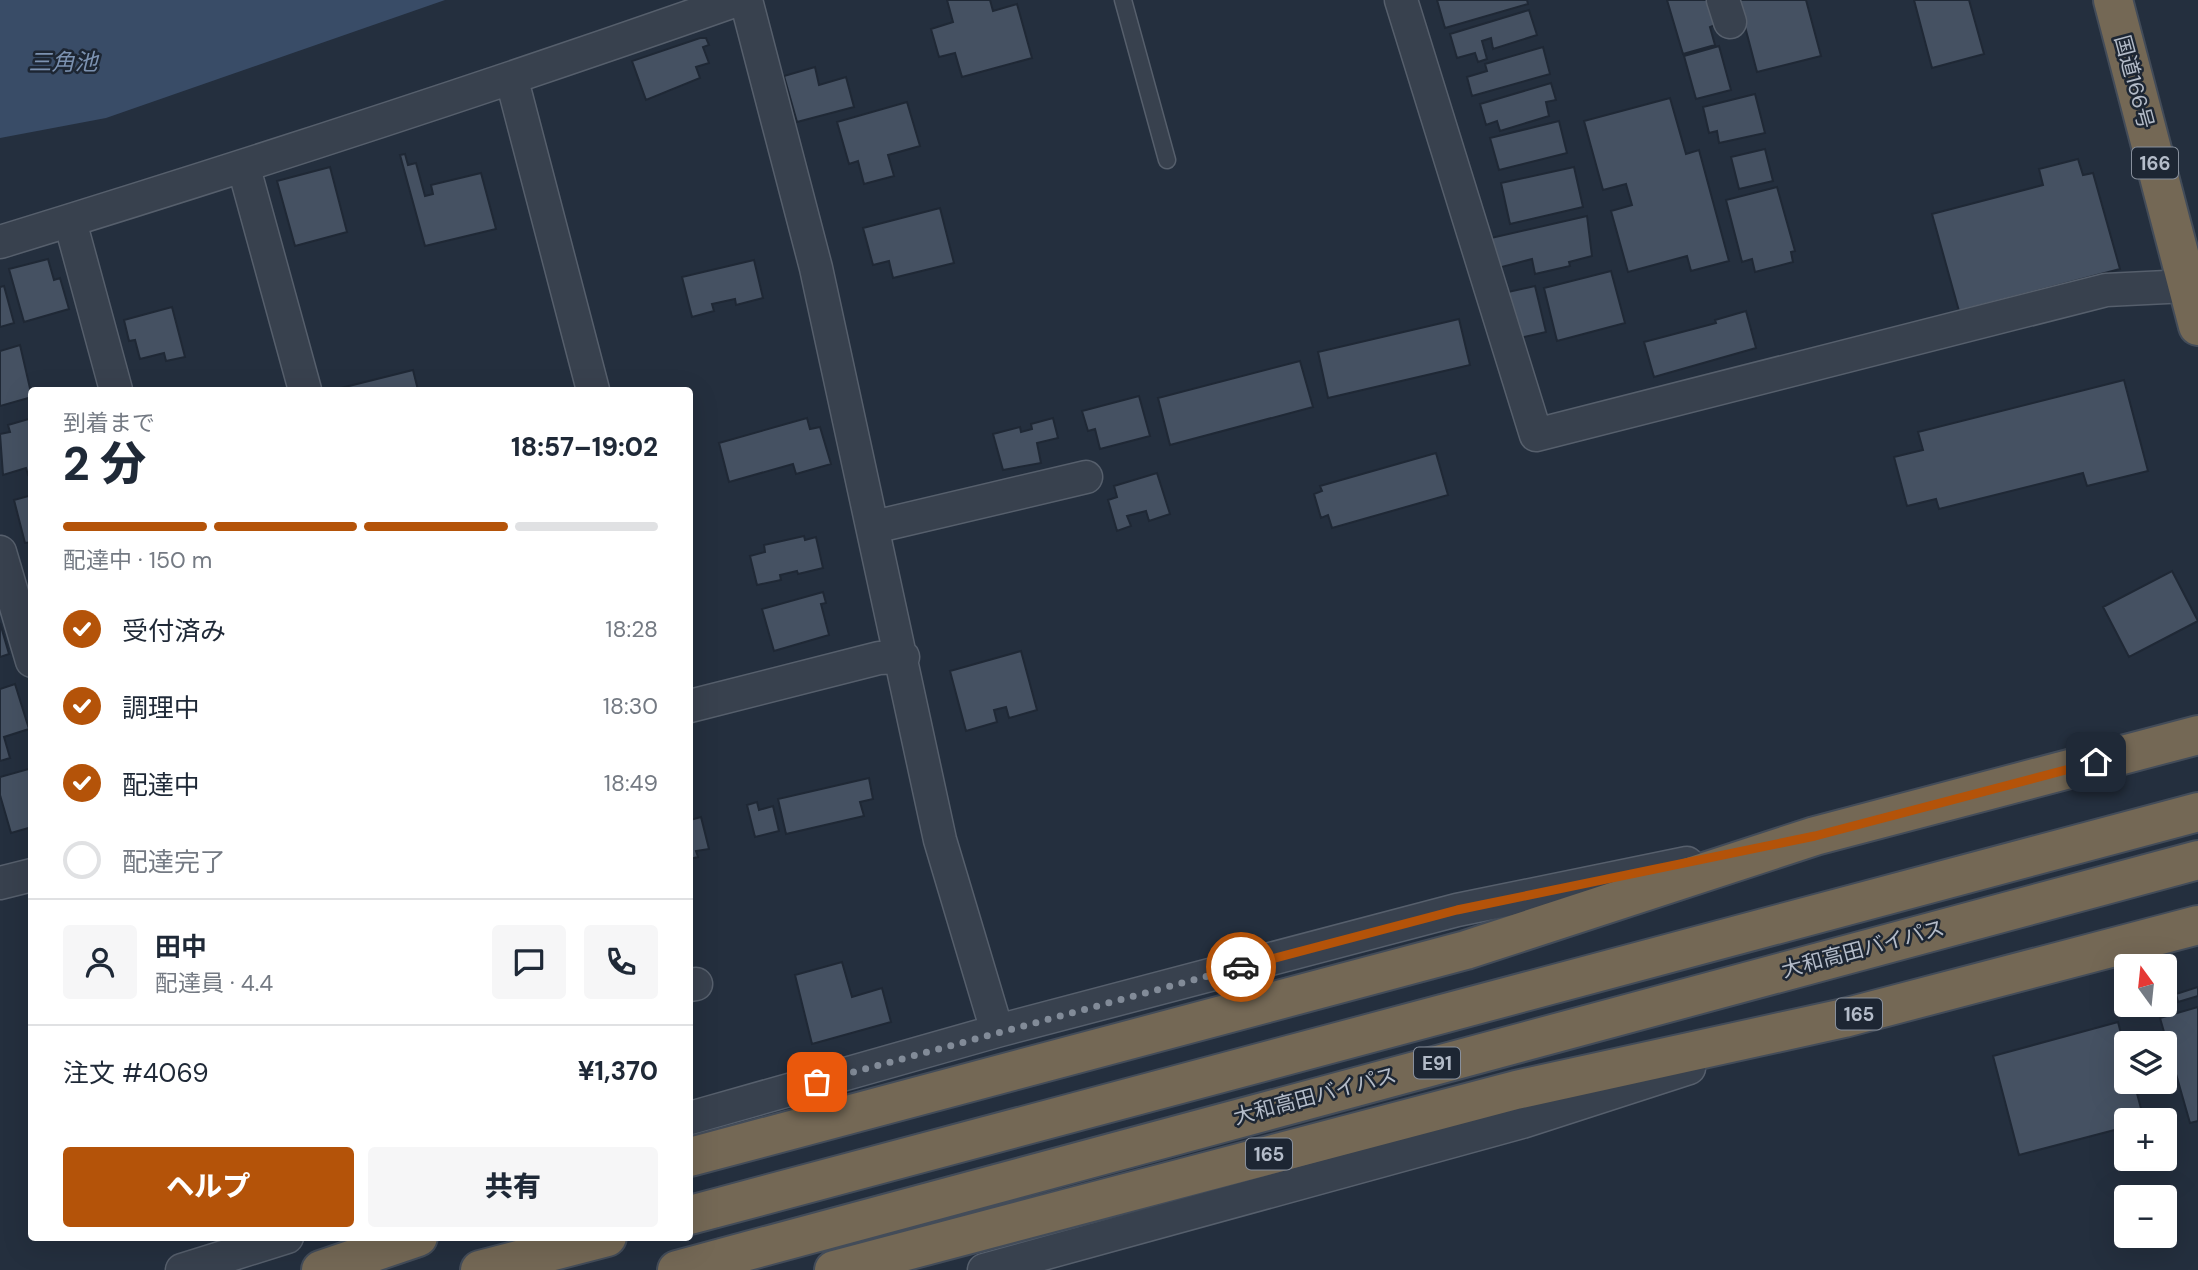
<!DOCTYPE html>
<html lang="ja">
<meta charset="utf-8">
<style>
:root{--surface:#fff;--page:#f6f6f7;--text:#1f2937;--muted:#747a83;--line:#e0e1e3;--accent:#b45309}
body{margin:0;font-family:"DM Sans","Noto Sans JP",sans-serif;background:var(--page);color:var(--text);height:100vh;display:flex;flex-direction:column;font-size:26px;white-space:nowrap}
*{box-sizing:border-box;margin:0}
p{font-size:23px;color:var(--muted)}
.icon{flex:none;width:38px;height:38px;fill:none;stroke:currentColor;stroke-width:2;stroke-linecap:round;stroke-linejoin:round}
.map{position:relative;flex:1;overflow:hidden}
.side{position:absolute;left:28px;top:387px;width:665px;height:854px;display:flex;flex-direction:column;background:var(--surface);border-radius:7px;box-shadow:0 7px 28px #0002}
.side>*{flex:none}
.needle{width:46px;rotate:345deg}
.fabs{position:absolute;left:2114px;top:954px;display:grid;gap:14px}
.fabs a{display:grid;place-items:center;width:63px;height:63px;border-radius:7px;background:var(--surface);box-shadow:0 7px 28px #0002;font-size:35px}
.pin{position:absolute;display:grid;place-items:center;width:60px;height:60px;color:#fff;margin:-30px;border-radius:14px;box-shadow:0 4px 10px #0006}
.courier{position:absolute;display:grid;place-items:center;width:70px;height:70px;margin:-35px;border:5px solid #b45309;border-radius:50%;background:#fff;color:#222;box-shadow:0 2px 9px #0007}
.headline em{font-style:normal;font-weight:800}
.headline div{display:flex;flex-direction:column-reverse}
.headline{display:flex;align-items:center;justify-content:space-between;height:119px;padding:0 35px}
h1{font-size:46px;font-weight:800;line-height:52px}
.bar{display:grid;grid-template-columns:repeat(4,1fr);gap:10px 7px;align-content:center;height:84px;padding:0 35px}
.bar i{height:9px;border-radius:5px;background:var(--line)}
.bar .on{background:var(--accent)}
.bar p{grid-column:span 4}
.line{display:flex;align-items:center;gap:18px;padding:0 35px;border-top:2px solid var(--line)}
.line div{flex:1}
.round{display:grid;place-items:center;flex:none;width:74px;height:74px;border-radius:7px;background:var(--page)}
ol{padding:0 35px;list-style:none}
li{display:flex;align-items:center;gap:21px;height:77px}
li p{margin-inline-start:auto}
li .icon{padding:7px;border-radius:50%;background:var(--accent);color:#fff;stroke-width:4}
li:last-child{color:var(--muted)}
li i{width:38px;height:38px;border:4px solid var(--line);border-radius:50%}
.action{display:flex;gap:14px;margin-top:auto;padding:14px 35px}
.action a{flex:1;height:80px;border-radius:7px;background:var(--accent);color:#fff;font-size:28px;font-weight:800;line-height:80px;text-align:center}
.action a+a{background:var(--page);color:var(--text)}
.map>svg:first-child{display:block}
.water{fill:#394c67}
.building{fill:#455162;stroke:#1f2835;stroke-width:2}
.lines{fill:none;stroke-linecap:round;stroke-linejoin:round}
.lane-casing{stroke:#565f6c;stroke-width:19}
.street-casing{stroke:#565f6c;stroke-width:35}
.highway-casing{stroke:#434c59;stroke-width:42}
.lane{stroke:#38414e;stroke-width:16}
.street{stroke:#38414e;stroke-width:32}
.highway{stroke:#746855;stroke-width:38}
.done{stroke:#828b98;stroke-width:7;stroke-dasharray:0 12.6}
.route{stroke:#b45309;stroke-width:9}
.labels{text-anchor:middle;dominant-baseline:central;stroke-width:5;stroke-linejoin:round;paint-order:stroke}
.shield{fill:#1d2633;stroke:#878f9c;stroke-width:2}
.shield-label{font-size:19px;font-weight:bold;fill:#b4bcc9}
.street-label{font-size:21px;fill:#b4bcc9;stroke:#1d2633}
.water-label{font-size:23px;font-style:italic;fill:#7c92b1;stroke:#1d2633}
</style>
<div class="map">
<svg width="2198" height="1270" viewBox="0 0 2198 1270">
<rect width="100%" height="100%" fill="#242f3e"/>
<!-- water -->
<path class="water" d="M0,0h445l-339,118 -106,20z"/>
<!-- building -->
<path class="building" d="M947,0h43l3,11 24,-7 15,54 -70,19 -7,-24 -16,4 -8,-28 22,-7z
M1437,0h90l1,4 -83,24z
M1667,0h40l8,25 -5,2 5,18 -32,9z
M1738,0h68l15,56 -64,16z
M1914,0h55l15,54 -52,14z
M1529,10l8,25 -44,14 -2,-11 -9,3 5,18 -9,3 -3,-9 -18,5 -7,-24z
M700,38h6l3,7 -6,2 6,16 -13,4 4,11 -54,22 -14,-39z
M1719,46l12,44 -35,9 -12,-43z
M1543,47l7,27 -78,22 -5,-19 20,-6 -2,-7z
M815,67l4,18 27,-8 8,30 -57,15 -13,-46z
M1551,83l5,17 -10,2 3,14 -49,15 -3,-10 -11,4 -6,-21z
M1755,94l10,39 -46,10 -2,-12 -8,2 -6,-26z
M1670,98l16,56 13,-4 30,111 -38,10 -4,-15 -59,16 -17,-61 21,-6 -6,-21 -23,6 -19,-69z
M907,102l13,44 -32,9 6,21 -30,8 -6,-23 -9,3 -12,-42z
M1559,121l8,32 -68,17 -9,-32z
M1765,149l8,32 -34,8 -8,-32z
M405,154l3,11 8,-2 9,33 8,-2 -2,-9 50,-12 15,56 -71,17 -25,-91z
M2078,159l5,16 10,-2 27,96 -161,42 -27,-97 111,-29 -4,-16z
M330,167l17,65 -52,14 -18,-65z
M1574,167l9,40 -73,17 -9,-41z
M1777,187l18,64 -4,1 2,10 -38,10 -3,-13 -10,3 -16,-62z
M940,208l14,55 -61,15 -4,-17 -16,4 -10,-37z
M1587,216l5,40 -23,6 1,4 -35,8 -3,-15 -34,9 -7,-30z
M48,259l6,21 6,-2 9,31 -45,13 -15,-53z
M754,260l9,38 -27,7 -1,-6 -23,5 2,7 -22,6 -10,-40z
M1611,271l14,52 -68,18 -13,-53z
M4,286l10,37 -14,4v-40z
M1535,286l11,46 -26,6 -12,-46z
M172,307l13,50 -19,4 -2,-8 -24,6 -5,-19 -6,1 -5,-21z
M1746,311l10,37 -102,29 -10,-35 72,-19 -1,-3z
M1459,319l11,46 -142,33 -10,-46z
M20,345l12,52 -32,9v-55z
M1300,361l13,46 -143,38 -12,-47z
M413,370l5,20h-85z
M2124,380l24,91 -61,15 -4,-13 -144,36 -3,-10 -29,7 -13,-49 29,-7 -5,-18z
M1139,396l11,40 -50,13 -5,-20 -7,2 -6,-20z
M32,418v56l-4,1 -2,-7 -23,7 -3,-41 10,-2 -2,-7z
M807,418l3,11 10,-2 11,37 -35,10 -3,-10 -64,18 -10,-39z
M1053,418l5,20 -21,5 4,20 -38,7 -10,-36 27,-7 1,5 11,-3 -1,-5z
M1436,453l12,42 -116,33 -4,-13 -7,3 -7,-24 8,-3 -2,-5z
M1157,473l13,41 -21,7 -3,-10 -19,5 4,10 -14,5 -9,-31 9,-3 -3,-11z
M32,495v47l-7,1 -11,-43z
M804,536l1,4 11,-3 7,31 -25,6 -1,-3 -17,4 1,5 -24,5 -7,-29 15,-4 -1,-7z
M2172,571l26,50 -69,36 -26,-50z
M823,592l3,11 -5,1 8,31 -55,16 -12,-42z
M0,623l9,31 -9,3z
M1021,651l16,59 -28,8 -3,-11 -12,3 3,12 -31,9 -16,-60z
M15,684l14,45 -25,8 6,21 -10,3v-72z
M32,768v59l-21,6 -11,-38v-18z
M869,778l4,21 -13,3 4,14 -78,18 -8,-35z
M757,802l2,8 14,-4 6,25 -24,6 -8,-32z
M701,817l8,32 -13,2 2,6 -8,2v-39z
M842,962l10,35 30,-9 9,34 -79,22 -17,-69z
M2198,987v9l-20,6 -2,-8z
M2198,1007v114l-8,2 -30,-105z
M2118,1022l8,31v29h8l10,38h-18v7l-107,28 -26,-99z"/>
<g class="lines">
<defs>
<path id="lane" d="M1123,0l44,160"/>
<path id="street" d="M746,0l70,268 124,572 57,191
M1401,0l135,435 570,-145 81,-4
M1723,0l7,22
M512,80l81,310
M244,168l61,222
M70,221l46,169
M0,242c247,-76 493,-156 737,-242
M874,527l212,-50
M0,552l32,109
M690,706l189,-48 24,-1
M0,883l32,-8
M690,985l6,-1
M690,1118l307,-87 460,-121 230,-47
M182,1270l105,-33
M984,1270l538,-148 167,-54"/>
<path id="highway" d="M2113,0l85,326
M690,1157l776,-207 349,-114 383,-101
M690,1215l1508,-403
M321,1270l97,-33
M480,1270l127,-33
M677,1270l1521,-410
M834,1270l682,-180 328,-72 354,-93"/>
</defs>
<!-- lane casing -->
<use href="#lane" class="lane-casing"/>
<!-- street casing -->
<use href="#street" class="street-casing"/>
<!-- highway casing -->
<use href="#highway" class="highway-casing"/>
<!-- lane -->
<use href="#lane" class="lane"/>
<!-- street -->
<use href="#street" class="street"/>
<!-- highway -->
<use href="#highway" class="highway"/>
</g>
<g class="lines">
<!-- done -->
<path class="done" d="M817,1082l424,-115"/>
<!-- route -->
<path class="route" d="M1241,967l216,-57 358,-74 281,-74"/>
</g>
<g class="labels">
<!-- shield labels -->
<g class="shield">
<rect x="2132" y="147.5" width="46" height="31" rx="5"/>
<rect x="1836" y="998.5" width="46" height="31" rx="5"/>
<rect x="1414" y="1047.5" width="46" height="31" rx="5"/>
<rect x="1246" y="1138.5" width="46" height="31" rx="5"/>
</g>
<g class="shield-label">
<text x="2155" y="163">166</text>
<text x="1859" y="1014">165</text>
<text x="1437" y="1063">E91</text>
<text x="1269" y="1154">165</text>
</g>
<!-- street labels -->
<g class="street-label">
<text transform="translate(2134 82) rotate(75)">国道166号</text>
<text transform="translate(1863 949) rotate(-15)">大和高田バイパス</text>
<text transform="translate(1315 1096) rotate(-15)">大和高田バイパス</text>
</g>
<!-- water labels -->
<g class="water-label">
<text x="63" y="62">三角池</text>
</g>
</g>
</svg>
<div class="fabs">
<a><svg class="needle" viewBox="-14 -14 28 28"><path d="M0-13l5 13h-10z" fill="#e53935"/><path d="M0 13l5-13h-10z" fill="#747a83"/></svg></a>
<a><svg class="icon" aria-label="layers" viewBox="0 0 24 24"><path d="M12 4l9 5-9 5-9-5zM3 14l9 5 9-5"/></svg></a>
<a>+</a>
<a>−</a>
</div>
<div class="pin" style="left:817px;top:1082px;background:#ea580c"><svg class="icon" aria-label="bag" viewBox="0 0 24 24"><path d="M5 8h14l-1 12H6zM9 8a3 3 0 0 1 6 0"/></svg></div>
<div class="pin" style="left:2096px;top:762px;background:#1f2937"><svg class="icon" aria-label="home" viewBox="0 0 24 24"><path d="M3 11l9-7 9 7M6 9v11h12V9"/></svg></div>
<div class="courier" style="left:1241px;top:967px"><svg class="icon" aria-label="car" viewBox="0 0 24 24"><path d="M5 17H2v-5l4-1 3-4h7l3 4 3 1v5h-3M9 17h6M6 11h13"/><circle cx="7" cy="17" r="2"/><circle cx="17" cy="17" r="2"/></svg></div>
<section class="side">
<div class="headline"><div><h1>2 分</h1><p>到着まで</p></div><em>18:57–19:02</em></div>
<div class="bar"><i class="on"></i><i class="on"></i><i class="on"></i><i></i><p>配達中 · 150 m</p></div>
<ol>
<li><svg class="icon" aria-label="check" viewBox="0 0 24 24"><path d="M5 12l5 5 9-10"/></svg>受付済み<p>18:28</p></li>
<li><svg class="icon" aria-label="check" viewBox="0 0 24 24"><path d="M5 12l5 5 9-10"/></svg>調理中<p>18:30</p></li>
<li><svg class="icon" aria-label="check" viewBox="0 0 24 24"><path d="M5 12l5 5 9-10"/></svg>配達中<p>18:49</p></li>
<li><i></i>配達完了</li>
</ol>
<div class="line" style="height:126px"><a class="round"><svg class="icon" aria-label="person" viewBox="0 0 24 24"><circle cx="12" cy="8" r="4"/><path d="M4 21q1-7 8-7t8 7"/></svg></a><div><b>田中</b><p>配達員 · 4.4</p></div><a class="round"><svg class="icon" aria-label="chat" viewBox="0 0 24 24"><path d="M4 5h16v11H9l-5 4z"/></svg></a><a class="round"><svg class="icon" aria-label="phone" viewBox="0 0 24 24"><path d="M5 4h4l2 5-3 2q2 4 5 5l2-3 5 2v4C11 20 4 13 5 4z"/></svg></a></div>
<div class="line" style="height:91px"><div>注文 #4069</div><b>¥1,370</b></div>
<div class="action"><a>ヘルプ</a><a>共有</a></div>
</section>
</div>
